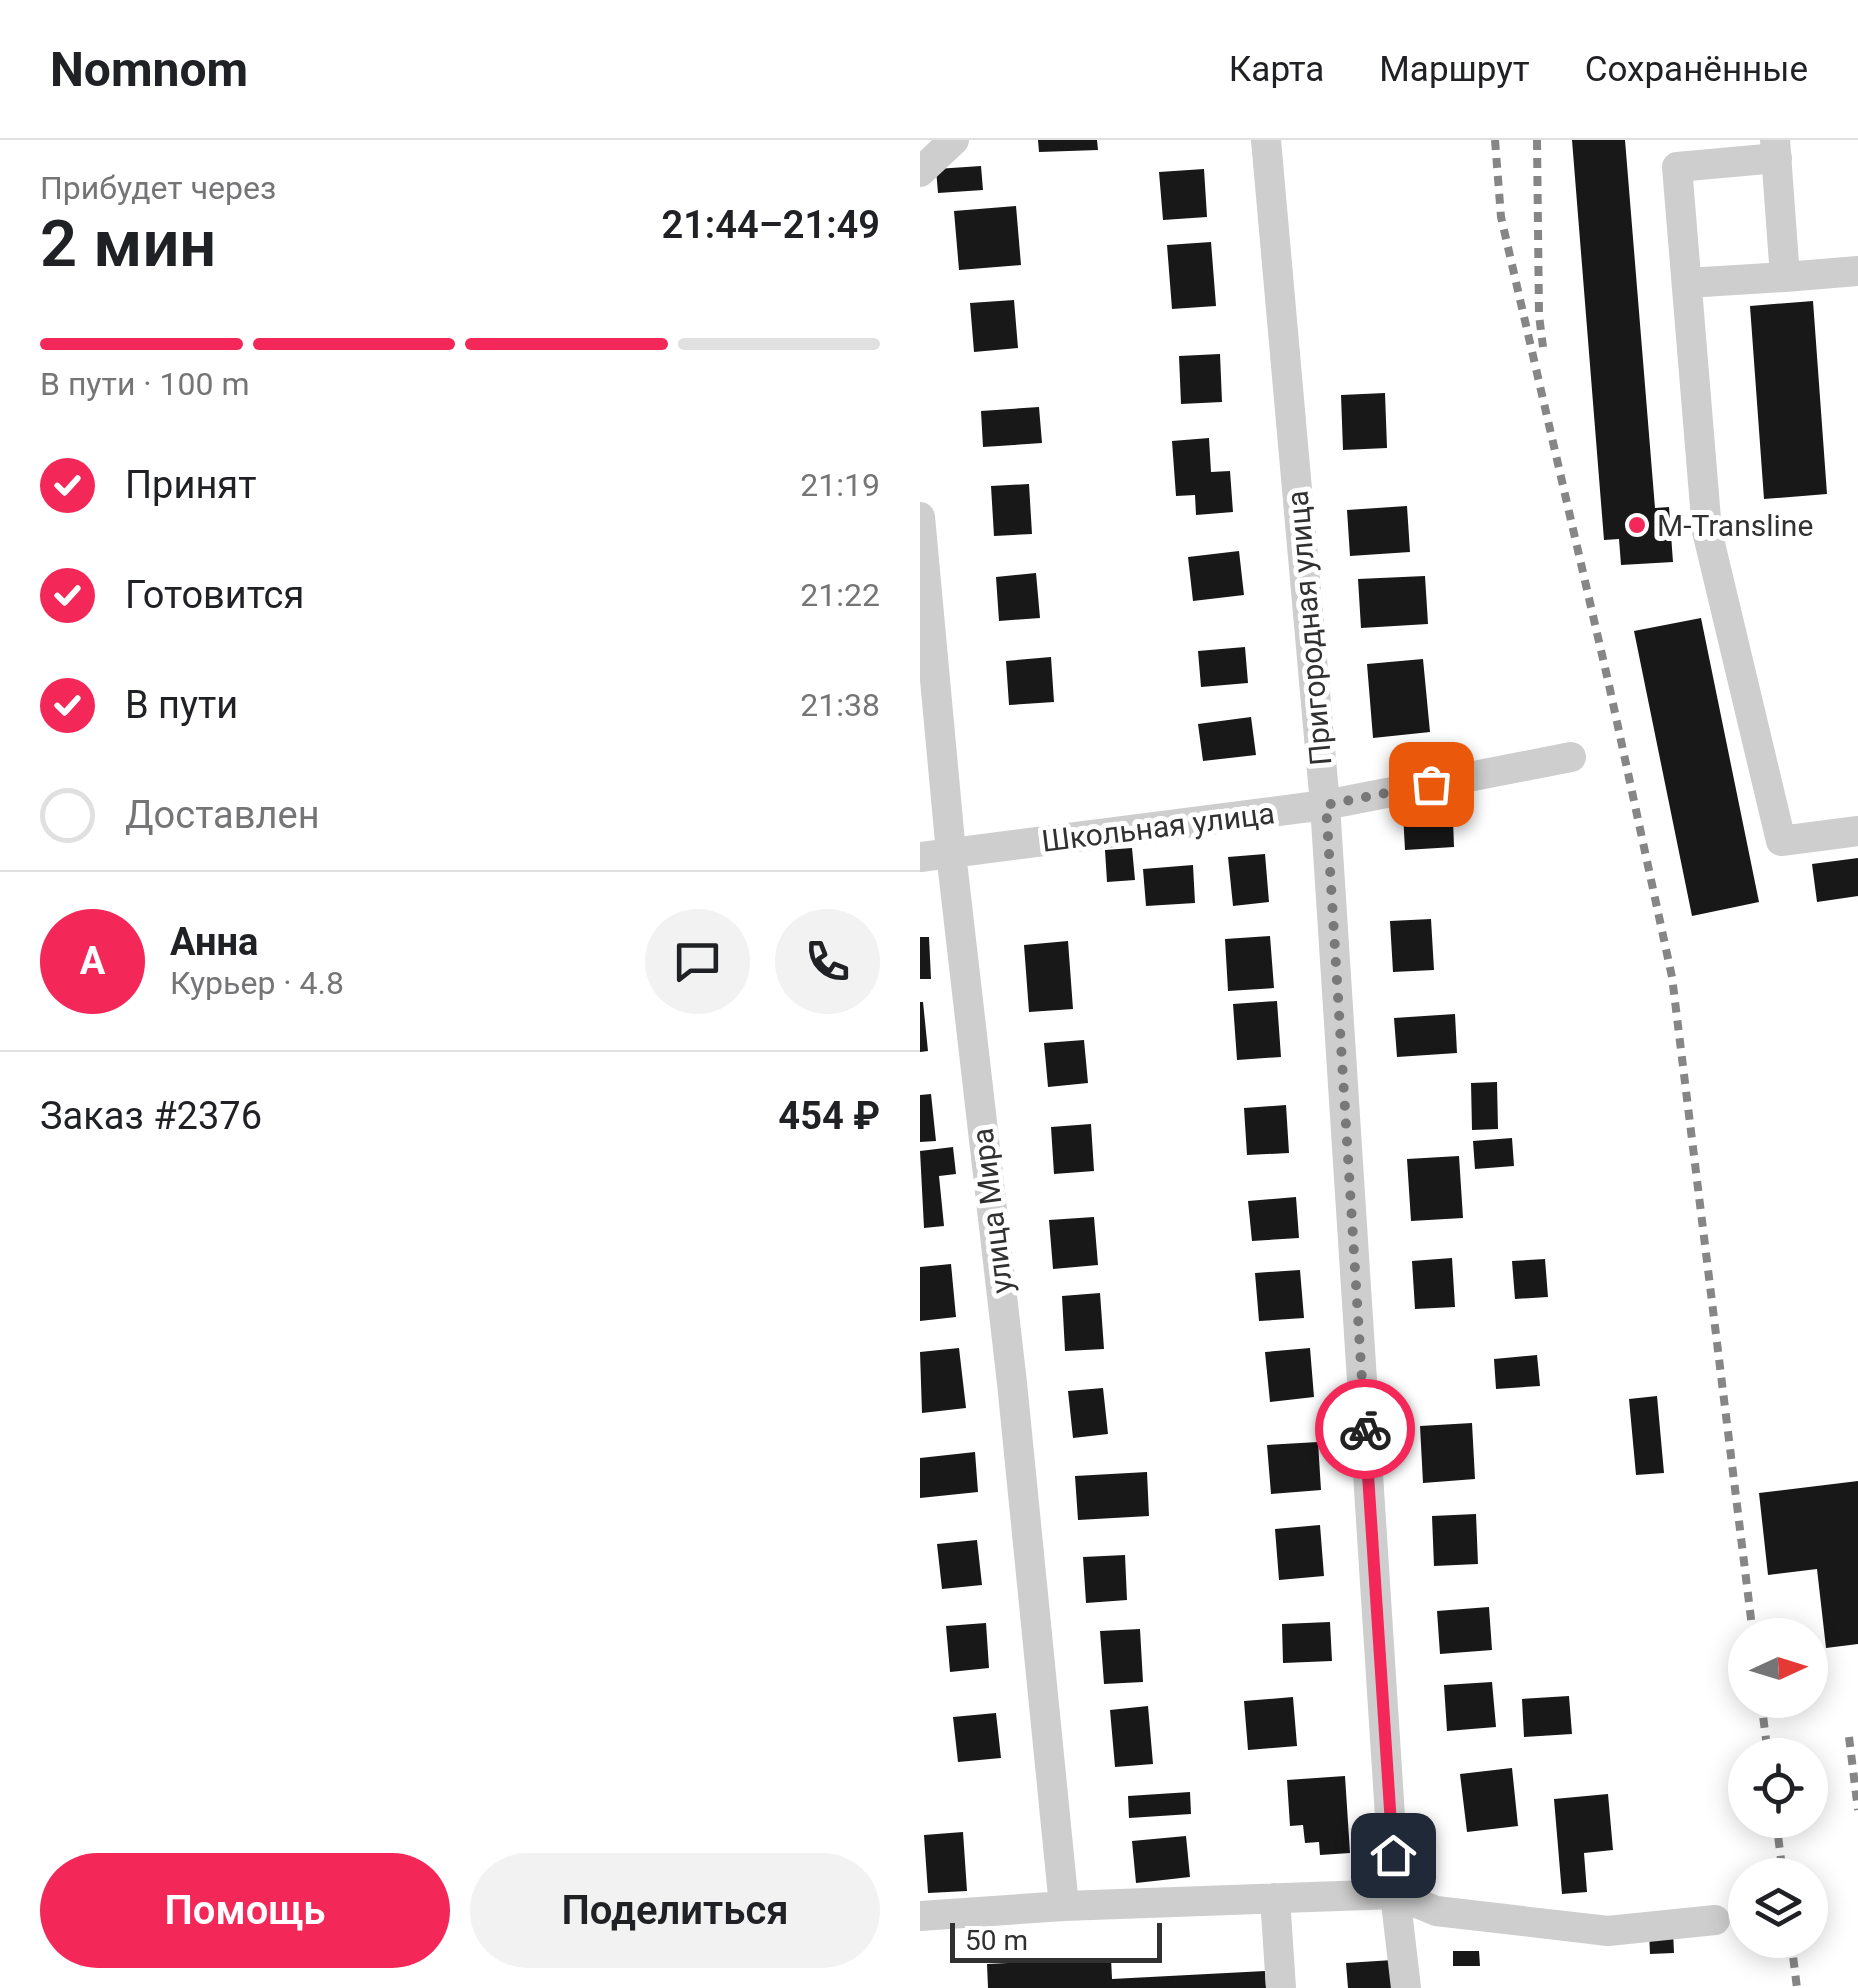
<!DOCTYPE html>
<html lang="ru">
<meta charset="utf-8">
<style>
:root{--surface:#fff;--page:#f2f2f2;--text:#202124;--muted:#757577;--line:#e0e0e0;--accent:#f42858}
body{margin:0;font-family:Roboto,sans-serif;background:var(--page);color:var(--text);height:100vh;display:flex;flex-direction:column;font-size:38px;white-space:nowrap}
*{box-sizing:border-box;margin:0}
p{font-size:32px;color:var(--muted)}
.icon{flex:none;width:55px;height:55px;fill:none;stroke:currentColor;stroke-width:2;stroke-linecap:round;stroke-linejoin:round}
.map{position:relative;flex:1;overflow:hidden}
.drawer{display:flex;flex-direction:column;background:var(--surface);width:920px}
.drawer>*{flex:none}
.needle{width:65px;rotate:86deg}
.controls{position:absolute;left:808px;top:1478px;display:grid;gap:20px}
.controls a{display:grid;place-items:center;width:100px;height:100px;border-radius:50%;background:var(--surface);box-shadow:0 5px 25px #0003;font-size:50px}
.scale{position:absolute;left:30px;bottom:25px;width:212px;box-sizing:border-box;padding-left:10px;border:5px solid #313131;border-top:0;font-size:28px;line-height:35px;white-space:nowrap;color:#313131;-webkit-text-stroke:8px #fff;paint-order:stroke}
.pin{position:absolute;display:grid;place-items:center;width:85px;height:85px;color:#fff;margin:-42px;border-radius:20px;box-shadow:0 5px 15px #0006}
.courier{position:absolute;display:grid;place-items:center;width:100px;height:100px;margin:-50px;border:8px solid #f42858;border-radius:50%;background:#fff;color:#222;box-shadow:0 2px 12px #0007}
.headline em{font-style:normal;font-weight:600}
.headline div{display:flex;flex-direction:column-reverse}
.headline{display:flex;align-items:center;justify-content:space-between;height:170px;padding:0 40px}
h1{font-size:65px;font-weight:600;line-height:75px}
.bar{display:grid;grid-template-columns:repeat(4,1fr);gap:15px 10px;align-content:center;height:120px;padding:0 40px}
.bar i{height:12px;border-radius:8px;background:var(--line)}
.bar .current{background:var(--accent)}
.bar p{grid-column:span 4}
.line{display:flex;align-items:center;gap:25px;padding:0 40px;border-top:2px solid var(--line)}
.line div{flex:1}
.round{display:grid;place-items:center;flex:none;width:105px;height:105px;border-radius:52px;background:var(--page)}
ol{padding:0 40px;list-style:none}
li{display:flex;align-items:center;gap:30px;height:110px}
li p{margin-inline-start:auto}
li .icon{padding:10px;border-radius:50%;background:var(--accent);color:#fff;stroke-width:4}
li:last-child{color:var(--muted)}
li i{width:55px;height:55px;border:5px solid var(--line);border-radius:50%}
.primary-button{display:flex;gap:20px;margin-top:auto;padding:20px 40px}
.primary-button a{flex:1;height:115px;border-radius:60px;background:var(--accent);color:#fff;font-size:40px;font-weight:600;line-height:115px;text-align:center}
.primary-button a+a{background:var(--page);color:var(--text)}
header{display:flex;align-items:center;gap:60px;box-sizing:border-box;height:140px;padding:0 50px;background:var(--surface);border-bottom:2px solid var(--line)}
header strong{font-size:48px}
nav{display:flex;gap:55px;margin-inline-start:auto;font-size:35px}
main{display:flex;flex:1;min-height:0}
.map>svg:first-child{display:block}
.building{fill:#181818}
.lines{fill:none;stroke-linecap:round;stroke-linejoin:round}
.minor{stroke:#cecece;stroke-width:30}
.rail{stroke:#868686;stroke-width:8;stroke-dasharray:10 8;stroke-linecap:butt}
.done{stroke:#797979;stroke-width:10;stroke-dasharray:0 18}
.route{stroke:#f42858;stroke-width:12}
.poi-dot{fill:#f42858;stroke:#fff;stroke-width:4}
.labels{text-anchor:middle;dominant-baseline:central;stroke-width:10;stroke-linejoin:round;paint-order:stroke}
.poi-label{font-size:30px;fill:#313131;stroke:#fff;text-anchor:start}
.street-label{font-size:30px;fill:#313131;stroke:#fff}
</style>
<header>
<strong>Nomnom</strong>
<nav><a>Карта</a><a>Маршрут</a><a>Сохранённые</a></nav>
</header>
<main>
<section class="drawer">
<div class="headline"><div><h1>2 мин</h1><p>Прибудет через</p></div><em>21:44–21:49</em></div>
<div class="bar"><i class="current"></i><i class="current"></i><i class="current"></i><i></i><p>В пути · 100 m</p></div>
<ol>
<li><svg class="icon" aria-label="check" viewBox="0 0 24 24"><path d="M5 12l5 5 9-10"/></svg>Принят<p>21:19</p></li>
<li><svg class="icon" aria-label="check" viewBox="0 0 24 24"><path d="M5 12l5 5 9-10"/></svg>Готовится<p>21:22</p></li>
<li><svg class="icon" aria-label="check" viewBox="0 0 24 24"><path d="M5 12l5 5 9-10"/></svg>В пути<p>21:38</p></li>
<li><i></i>Доставлен</li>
</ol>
<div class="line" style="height:180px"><b class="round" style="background:var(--accent);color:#fff">А</b><div><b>Анна</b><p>Курьер · 4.8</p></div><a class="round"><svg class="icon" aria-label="chat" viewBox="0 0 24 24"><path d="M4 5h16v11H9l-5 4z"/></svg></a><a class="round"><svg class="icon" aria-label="phone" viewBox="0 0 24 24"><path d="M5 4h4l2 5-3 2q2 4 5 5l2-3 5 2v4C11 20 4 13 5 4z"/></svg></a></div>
<div class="line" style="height:130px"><div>Заказ #2376</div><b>454 ₽</b></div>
<div class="primary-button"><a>Помощь</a><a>Поделиться</a></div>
</section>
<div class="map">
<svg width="938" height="1848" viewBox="0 0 938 1848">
<rect width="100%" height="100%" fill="#fff"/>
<!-- building -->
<path class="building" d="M118,0h59l1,10 -59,2z
M652,0h53l30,368 14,-1 4,55 -52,3 -2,-26 -15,1z
M61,26l2,24 -45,3 -2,-24z
M284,29l3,48 -44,3 -4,-48z
M96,66l5,59 -62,5 -5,-59z
M291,102l5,64 -44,3 -5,-64z
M94,160l4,48 -44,4 -4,-49z
M893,161l14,193 -63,5 -14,-193z
M300,214l2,48 -41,2 -2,-48z
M465,253l2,55 -44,2 -2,-55z
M119,267l3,36 -59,4 -2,-36z
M289,298l2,34 19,-1 3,41 -37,3 -1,-20 -19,1 -4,-55z
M109,344l3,50 -38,2 -3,-50z
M487,366l3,46 -60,4 -3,-46z
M319,411l5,44 -51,6 -5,-44z
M116,433l4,45 -41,3 -3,-44z
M505,436l3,48 -67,4 -3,-49z
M781,478l58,284 -67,14 -58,-285z
M325,507l3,36 -47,4 -3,-36z
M131,517l3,45 -45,3 -3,-44z
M503,519l7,73 -57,6 -6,-74z
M331,577l5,38 -53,6 -5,-37z
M532,652l2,55 -49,3 -3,-55z
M212,708l3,32 -28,2 -2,-32z
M345,714l4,48 -36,4 -5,-49z
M938,718v38l-41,6 -5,-38z
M273,725l2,38 -49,3 -3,-37z
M511,779l3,51 -41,2 -3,-51z
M350,796l4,52 -46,3 -3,-52z
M0,797h9l2,42h-11z
M148,801l5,68 -44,3 -5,-67z
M357,861l4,56 -44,3 -4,-56z
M0,862h3l5,49 -8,1z
M535,874l2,39 -60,4 -3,-39z
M164,900l4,43 -40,4 -4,-44z
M577,942l1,47 -26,1 -1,-47z
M11,954l5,47 -16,1v-47z
M366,965l3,48 -42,2 -3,-47z
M171,984l3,47 -40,3 -3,-47z
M592,998l2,28 -39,3 -2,-28z
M33,1007l3,27 -17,2 5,50 -20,2 -4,-77z
M539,1016l4,62 -52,3 -4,-62z
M376,1057l3,41 -47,3 -4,-40z
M174,1077l4,48 -45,4 -4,-49z
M532,1118l3,49 -40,2 -3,-48z
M625,1119l3,38 -33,2 -3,-38z
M31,1124l5,53 -36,4v-54z
M380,1130l4,48 -45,3 -4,-48z
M180,1153l4,56 -39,2 -3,-55z
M39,1208l7,60 -44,5 -2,-61z
M390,1208l4,49 -44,5 -5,-50z
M617,1215l3,31 -44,3 -2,-30z
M183,1248l5,46 -35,4 -5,-47z
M737,1256l7,77 -28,2 -7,-76z
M552,1283l3,56 -52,4 -3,-57z
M398,1302l3,48 -50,4 -4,-49z
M55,1312l3,40 -58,6v-40z
M227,1332l2,44 -71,4 -3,-44z
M938,1341v163l-32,4 -9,-79 -49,6 -9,-82z
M556,1374l2,50 -44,2 -2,-50z
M400,1385l4,51 -45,4 -4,-51z
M57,1400l5,45 -40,4 -5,-45z
M205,1415l2,45 -41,3 -3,-46z
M569,1467l3,43 -52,4 -3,-43z
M410,1482l2,39 -49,2 -1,-39z
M66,1483l3,45 -39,4 -4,-46z
M220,1489l3,53 -39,2 -4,-53z
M572,1542l4,45 -49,4 -3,-46z
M649,1556l3,38 -48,3 -2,-38z
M373,1557l4,49 -49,4 -4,-49z
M228,1566l5,58 -38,3 -5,-57z
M76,1573l5,45 -43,4 -5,-45z
M592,1628l6,58 -51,6 -7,-58z
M425,1636l5,77 -30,2 -1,-13 -14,1 -2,-18 -13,1 -3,-46z
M270,1652l1,22 -62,4 -1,-22z
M688,1654l5,56 -29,3 3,39 -25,2 -8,-95z
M43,1692l4,59 -39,2 -4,-58z
M266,1696l4,41 -54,6 -4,-42z
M753,1791l1,22 -24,1 -1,-22z
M533,1811h26l1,15h-27z
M191,1818l1,21 153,-8 1,17h-278l-1,-24z
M473,1820l2,28h-47l-2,-25z"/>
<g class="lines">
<!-- minor -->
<path class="minor" d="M346,0l59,665 70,1089 11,94
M855,0l10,137 73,-6
M857,18l-100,9 30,364 74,310 77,-10
M0,32l34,-32
M767,143l98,-6
M0,377l31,336 61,530 52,523
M0,717l405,-52 246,-48
M355,1758l6,90
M0,1776l144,-10 331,-12 41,17 172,20 107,-11"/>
<!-- rail -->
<path class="rail" d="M575,0l6,77 108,468 63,292 81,658
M617,0l2,175 4,32
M841,1560l7,55
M929,1597l9,73
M856,1680l7,55
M871,1800l6,48"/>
</g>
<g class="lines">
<!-- done -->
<path class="done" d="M445,1289l-39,-624 105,-21"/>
<!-- route -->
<path class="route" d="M445,1289l28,426"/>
</g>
<!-- markers -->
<circle class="poi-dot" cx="717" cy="385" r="10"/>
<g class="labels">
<!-- poi labels -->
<g class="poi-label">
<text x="737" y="385">M-Transline</text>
</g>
<!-- street labels -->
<g class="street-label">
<text transform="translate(389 488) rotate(-95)">Пригородная улица</text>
<text transform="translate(238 687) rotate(-7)">Школьная улица</text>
<text transform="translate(72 1071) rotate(-97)">улица Мира</text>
</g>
</g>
</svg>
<div class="controls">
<a><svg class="needle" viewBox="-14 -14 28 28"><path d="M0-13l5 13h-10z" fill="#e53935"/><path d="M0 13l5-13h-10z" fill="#757577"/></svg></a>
<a><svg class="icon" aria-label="locate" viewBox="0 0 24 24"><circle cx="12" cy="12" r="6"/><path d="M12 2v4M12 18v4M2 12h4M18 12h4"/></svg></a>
<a><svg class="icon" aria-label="layers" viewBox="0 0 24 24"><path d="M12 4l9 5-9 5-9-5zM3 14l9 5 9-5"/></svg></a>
</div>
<div class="scale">50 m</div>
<div class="pin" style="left:511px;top:644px;background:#ea580c"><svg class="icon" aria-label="bag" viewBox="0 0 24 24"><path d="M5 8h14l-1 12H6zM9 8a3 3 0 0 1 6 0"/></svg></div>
<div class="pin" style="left:473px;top:1715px;background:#1f2937"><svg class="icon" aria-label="home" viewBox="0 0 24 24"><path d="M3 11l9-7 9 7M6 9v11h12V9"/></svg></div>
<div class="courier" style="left:445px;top:1289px"><svg class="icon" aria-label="bike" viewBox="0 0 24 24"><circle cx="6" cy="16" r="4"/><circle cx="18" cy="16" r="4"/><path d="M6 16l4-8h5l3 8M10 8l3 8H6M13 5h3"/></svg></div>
</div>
</main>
